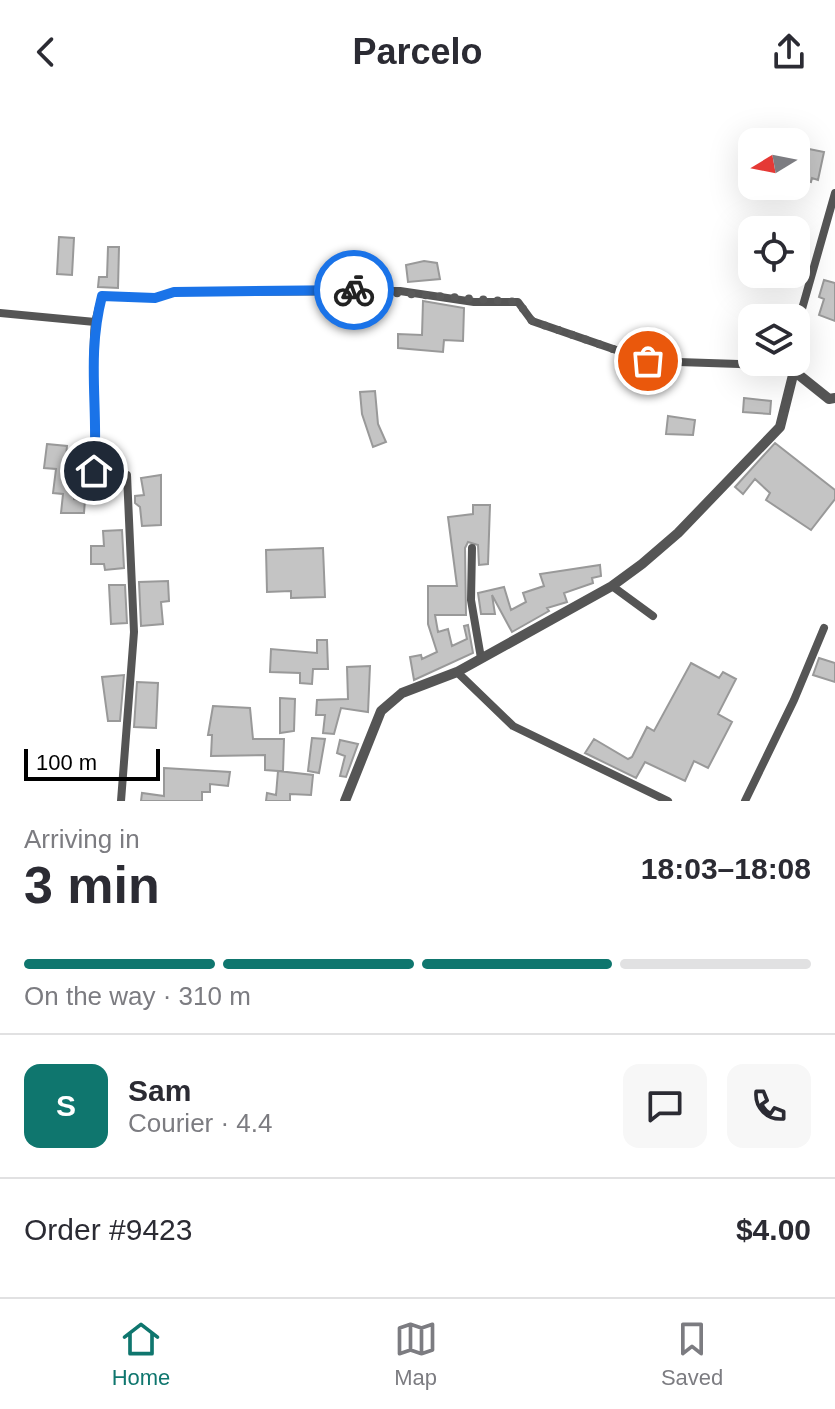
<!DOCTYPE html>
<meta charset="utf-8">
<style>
:root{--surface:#fff;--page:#f7f7f7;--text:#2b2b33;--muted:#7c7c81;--line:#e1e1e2;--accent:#0f766e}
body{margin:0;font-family:Arial,sans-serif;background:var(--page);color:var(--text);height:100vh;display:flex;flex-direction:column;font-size:30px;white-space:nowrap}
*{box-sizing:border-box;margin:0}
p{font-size:26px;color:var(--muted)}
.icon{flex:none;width:44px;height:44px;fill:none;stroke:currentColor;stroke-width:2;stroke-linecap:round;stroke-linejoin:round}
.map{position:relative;height:697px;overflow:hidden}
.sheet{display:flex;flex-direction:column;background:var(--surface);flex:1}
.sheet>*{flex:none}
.needle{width:52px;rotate:260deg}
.fabs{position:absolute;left:738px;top:24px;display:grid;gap:16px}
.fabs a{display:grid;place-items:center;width:72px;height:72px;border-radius:16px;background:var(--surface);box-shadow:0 8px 32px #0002;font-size:40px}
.scale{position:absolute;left:24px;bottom:20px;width:136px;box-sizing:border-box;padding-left:8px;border:4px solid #000;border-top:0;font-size:22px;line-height:28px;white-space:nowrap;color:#000;-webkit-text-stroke:6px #fff;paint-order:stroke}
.pin{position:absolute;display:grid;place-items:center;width:68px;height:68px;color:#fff;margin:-34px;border:4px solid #fff;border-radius:50%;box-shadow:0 2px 8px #0007}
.courier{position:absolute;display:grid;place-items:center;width:80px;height:80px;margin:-40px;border:6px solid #1a73e8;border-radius:50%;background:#fff;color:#222;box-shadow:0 2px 10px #0007}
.headline em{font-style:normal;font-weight:700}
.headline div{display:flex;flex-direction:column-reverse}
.headline{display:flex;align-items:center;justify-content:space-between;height:136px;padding:0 24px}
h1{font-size:52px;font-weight:700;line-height:60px}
.bar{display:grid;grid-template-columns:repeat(4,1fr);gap:12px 8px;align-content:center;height:96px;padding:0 24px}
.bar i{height:10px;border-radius:6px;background:var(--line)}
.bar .selected{background:var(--accent)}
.bar p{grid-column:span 4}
.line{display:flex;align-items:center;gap:20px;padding:0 24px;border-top:2px solid var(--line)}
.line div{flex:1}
.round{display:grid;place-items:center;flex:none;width:84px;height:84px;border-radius:16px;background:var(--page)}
header{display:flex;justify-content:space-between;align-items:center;height:104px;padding:0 24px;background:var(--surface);font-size:36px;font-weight:700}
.menu{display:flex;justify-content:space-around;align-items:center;height:112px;border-top:2px solid var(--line);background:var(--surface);font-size:22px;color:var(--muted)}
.menu a{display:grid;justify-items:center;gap:4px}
.menu .selected{color:var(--accent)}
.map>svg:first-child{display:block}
.building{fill:#c4c4c4;stroke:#999;stroke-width:2}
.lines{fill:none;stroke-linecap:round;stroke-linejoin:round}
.minor{stroke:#555;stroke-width:8}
.tertiary{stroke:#555;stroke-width:10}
.done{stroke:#595959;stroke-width:8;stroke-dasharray:0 14.4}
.route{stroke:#1a73e8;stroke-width:10}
</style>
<header><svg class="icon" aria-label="back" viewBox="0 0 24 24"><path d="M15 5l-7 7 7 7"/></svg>Parcelo<svg class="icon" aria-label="share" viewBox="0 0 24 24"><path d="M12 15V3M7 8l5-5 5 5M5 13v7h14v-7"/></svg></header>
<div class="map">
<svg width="835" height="697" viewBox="0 0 835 697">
<rect width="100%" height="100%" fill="#fff"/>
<!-- building -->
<path class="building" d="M809,45l15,3 -6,28 -6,-2 -1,4 -9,-2z
M59,133l15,1 -2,37 -15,-1z
M108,143h11l-1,41 -20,-1 1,-10h8z
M424,157l13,2 3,16 -32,3 -2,-17z
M824,176l11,3v38l-16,-6 5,-16 -5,-2z
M423,197l41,7 -1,33 -19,-1 -1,12 -45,-4v-14l24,1z
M375,287l3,33 8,18 -13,5 -11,-33 -2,-22z
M744,294l27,3 -1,13 -27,-2z
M668,312l27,4 -2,15 -27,-1z
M775,339l60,47v9l-24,31 -45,-30 4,-7 -15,-14 -12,15 -8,-7z
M47,340l20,2 -3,29 13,1 -3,23 11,1 -1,13h-23l2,-19 -10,-1 3,-24 -12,-1z
M161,371v50l-19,1 -2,-19 -5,-4v-7l9,-1 -3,-17z
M473,401h17l-2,59 -9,1 -1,-20 -10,-3 -3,6 1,67h-31l3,17 10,-3 4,17 15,-7 -3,-13 4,-1 5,28 -59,27 -4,-23 11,-2 1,4 15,-7 -9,-28v-38h29l-9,-69 25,-3z
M122,426l2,38 -19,2 -1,-6h-13v-18h13l-1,-15z
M323,444l2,49 -34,1v-7l-24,1 -1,-42z
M600,461l1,11 -9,2 1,5 -29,10 3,9 -20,6 2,3 -37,21 -20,-37 3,19h-14l-3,-21 26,-6 7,23 15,-8 -3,-9 21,-7 -4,-12z
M168,477l1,20 -8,1 2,22 -22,2 -2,-44z
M109,481h16l2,38 -16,1z
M317,536h10l1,29h-15l-1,15 -12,-1v-10l-30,-1 1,-23 46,4z
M819,554l16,5v19l-22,-7z
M691,559l28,15 4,-6 13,7 -18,35 14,8 -24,46 -14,-7 -9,20 -40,-19 -9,16 -51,-25 9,-14 34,20 4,-2 15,-30 7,4z
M370,562l-2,46 -27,-4 -7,26 -11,-1 2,-18h-9l1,-15 31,-1 -1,-32z
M124,571l-4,46h-12l-6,-44z
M137,578l21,1 -2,45 -22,-1z
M280,594l15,1 -1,32 -14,2z
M213,602l37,2 3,31h31l-1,32h-5l35,4 -2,20 -21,-1v7h-24l1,-8 9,2 2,-24 -13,-1v-15l-54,1 1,-21h-4z
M312,634l13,1 -6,34 -11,-2z
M340,636l18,4 -12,33 -6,-1 5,-20 -8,-3z
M164,664l66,4 -2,14 -18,-2v8h-8v9h-61l1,-8 22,3z"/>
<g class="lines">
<!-- minor -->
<path class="minor" d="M0,209l95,9 7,-26 53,2 19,-6 226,-1 74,11h44l14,19 116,40 91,3 55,7 1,-9
M95,218c-5,50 3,99 -1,149l9,5 24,-1 7,157 -13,169
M796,226l39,-137
M472,444l-1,52 10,58
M612,482l41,30
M457,568l56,54 155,75
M745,697l49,-101 30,-72"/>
<!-- tertiary -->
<path class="tertiary" d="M345,697l36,-90 21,-18 55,-21 155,-86 30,-22 36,-31 102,-106 14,-56 35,28 6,-1"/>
</g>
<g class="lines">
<!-- done -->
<path class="done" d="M354,186l164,12 14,19 116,40"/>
<!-- route -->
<path class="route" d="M94,367c5,-62 -8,-113 8,-175l53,2 19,-6 180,-2"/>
</g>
</svg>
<div class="fabs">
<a><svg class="needle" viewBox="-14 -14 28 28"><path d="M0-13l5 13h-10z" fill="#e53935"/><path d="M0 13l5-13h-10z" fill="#7c7c81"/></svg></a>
<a><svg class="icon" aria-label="locate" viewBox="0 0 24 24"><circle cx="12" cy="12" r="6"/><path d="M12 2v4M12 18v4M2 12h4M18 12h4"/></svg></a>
<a><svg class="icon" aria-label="layers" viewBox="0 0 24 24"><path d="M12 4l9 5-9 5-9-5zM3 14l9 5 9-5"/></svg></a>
</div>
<div class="scale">100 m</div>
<div class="pin" style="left:648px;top:257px;background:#ea580c"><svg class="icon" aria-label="bag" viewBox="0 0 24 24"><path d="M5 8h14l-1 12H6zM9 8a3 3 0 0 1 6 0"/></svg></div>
<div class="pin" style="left:94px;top:367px;background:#1f2937"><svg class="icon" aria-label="home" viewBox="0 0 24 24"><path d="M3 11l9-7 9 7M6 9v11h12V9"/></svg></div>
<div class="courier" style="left:354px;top:186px"><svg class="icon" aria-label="bike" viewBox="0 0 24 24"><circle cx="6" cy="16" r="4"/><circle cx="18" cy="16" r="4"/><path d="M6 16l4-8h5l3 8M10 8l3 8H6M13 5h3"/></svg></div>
</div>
<section class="sheet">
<div class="headline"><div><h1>3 min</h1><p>Arriving in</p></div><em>18:03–18:08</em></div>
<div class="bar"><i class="selected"></i><i class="selected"></i><i class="selected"></i><i></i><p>On the way · 310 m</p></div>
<div class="line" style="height:144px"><b class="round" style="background:var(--accent);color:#fff">S</b><div><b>Sam</b><p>Courier · 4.4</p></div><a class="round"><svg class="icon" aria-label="chat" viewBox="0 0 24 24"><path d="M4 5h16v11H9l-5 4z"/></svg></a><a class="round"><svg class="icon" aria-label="phone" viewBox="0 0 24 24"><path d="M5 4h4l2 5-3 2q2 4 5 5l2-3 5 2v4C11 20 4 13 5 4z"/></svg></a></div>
<div class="line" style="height:104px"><div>Order #9423</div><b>$4.00</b></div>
</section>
<nav class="menu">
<a class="selected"><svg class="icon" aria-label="home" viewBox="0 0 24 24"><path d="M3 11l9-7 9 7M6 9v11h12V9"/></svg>Home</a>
<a><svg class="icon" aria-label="map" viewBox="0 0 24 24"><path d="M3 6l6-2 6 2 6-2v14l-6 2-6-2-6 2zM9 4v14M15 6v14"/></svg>Map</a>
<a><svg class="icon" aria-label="saved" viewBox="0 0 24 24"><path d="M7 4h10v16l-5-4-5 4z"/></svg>Saved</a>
</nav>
